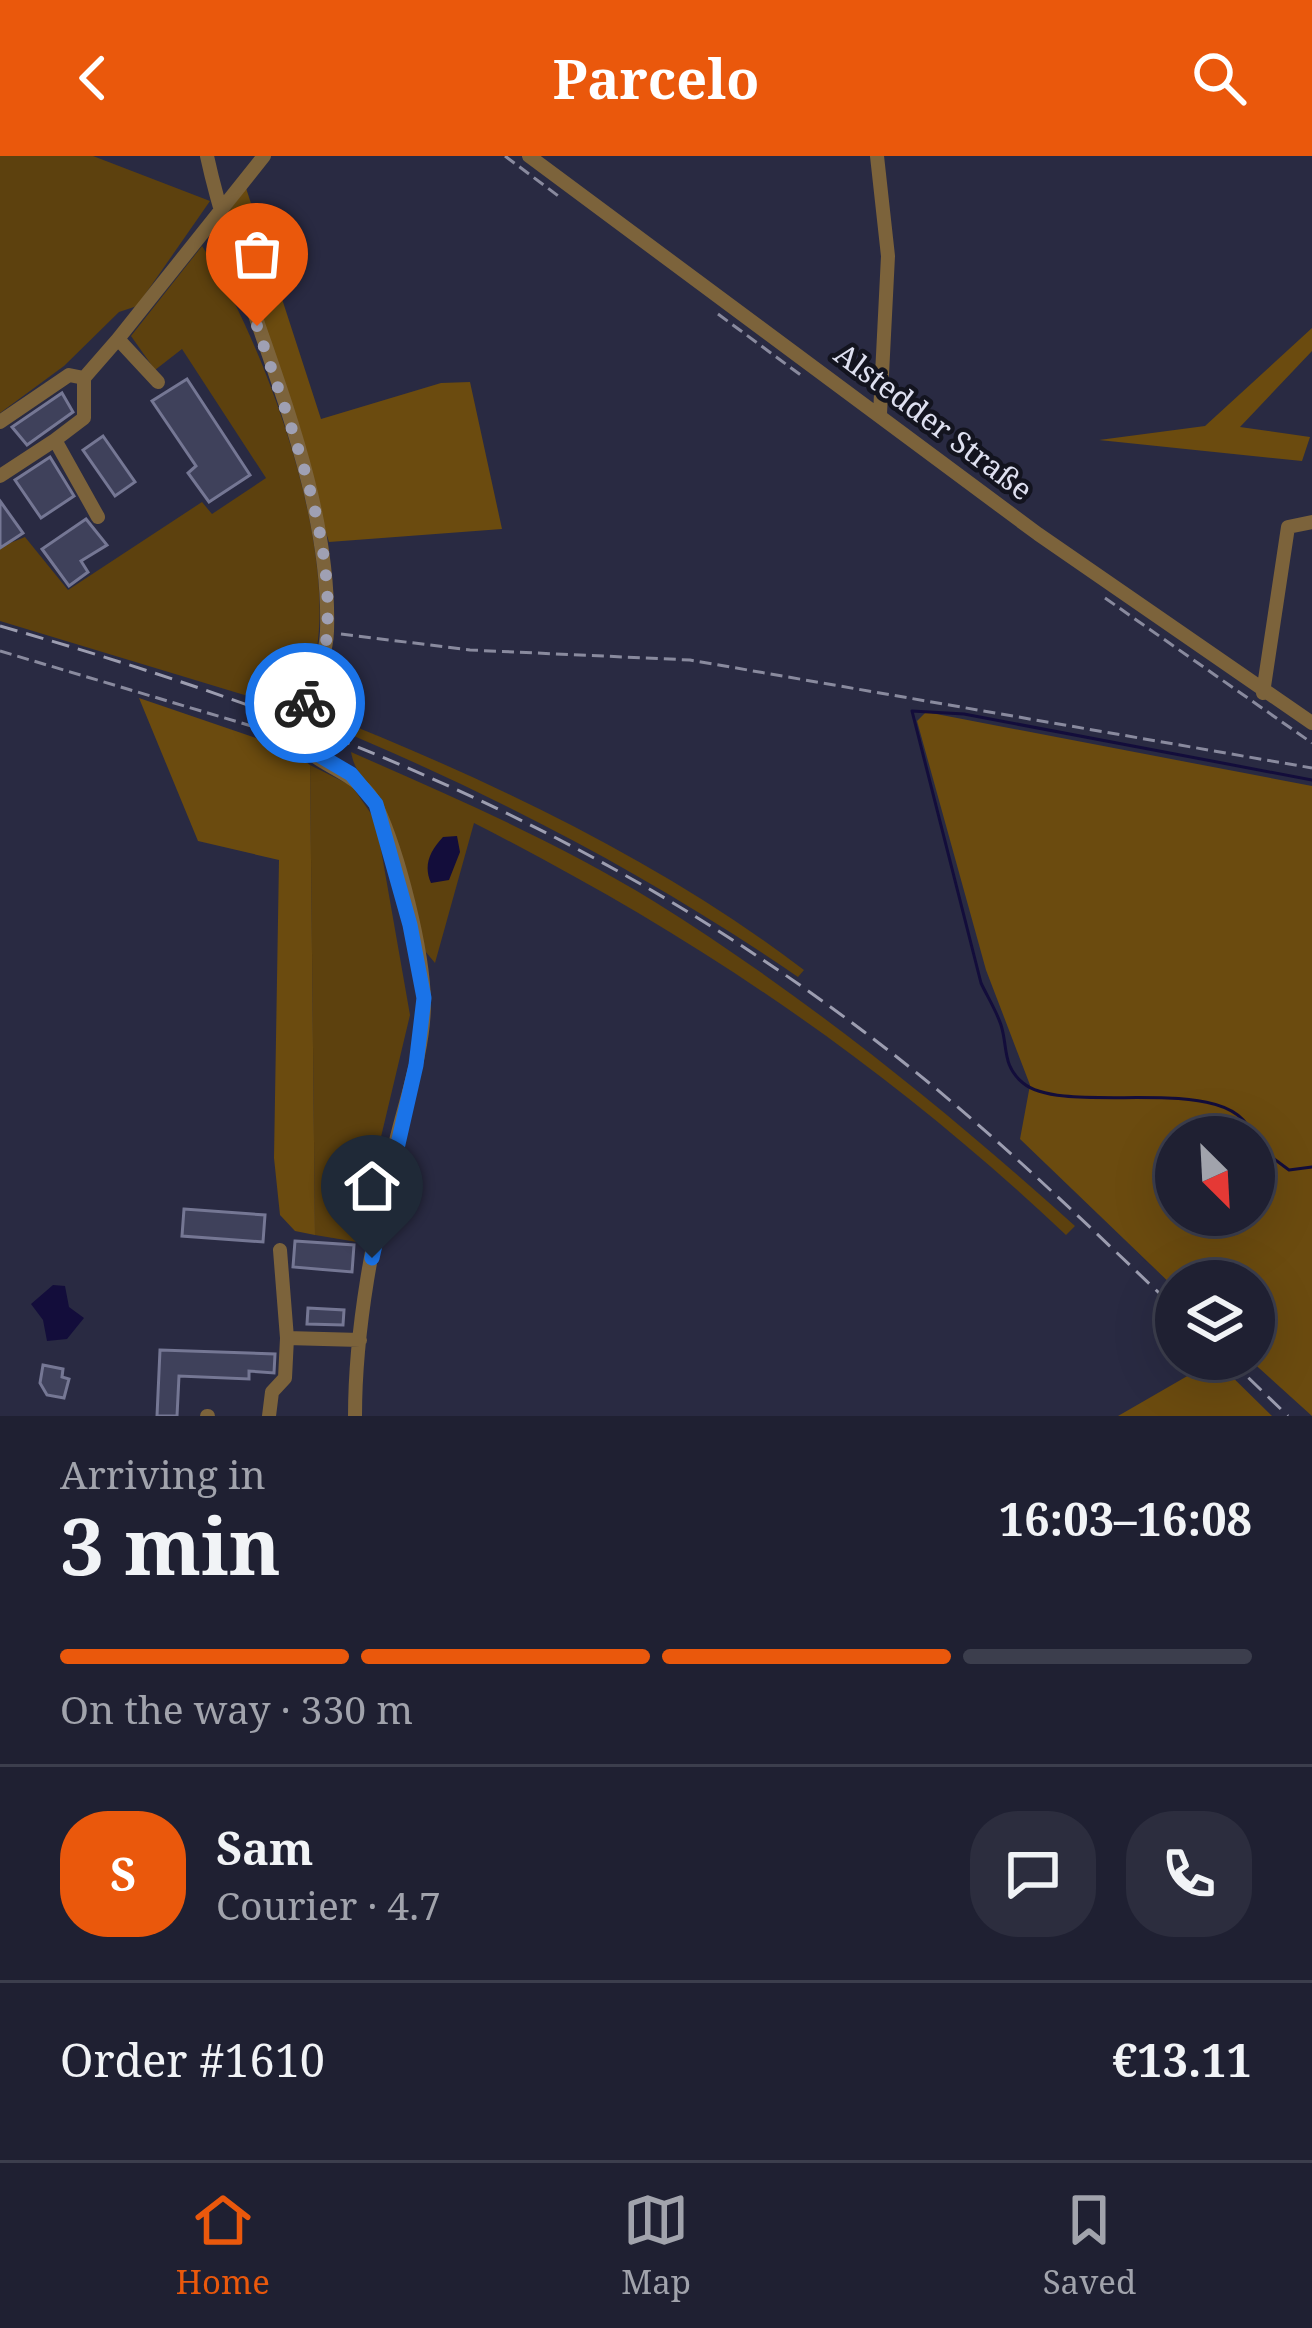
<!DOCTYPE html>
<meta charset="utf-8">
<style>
:root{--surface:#1f2032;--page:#2c2d3e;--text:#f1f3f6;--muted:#a1a3ac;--line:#3c3e4d;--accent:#ea580c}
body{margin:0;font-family:"Noto Serif",serif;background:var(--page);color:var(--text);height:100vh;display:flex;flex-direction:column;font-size:45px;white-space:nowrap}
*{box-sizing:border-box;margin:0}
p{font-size:39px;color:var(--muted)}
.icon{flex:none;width:66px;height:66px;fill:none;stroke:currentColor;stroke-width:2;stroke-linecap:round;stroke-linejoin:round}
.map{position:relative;height:1260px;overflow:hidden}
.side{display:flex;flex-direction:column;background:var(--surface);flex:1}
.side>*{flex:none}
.needle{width:78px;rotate:156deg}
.tools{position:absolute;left:1155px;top:960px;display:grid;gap:24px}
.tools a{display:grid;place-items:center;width:120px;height:120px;border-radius:50%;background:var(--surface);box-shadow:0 12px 48px #0002,0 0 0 3px var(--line);font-size:60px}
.pin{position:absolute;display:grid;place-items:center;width:102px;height:102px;color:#fff;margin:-123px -51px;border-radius:50% 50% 50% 0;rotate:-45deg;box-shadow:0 0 12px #0007}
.pin .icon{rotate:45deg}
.courier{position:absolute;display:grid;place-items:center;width:120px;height:120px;margin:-60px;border:9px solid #1a73e8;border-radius:50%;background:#fff;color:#222;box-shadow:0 3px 15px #0007}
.overview em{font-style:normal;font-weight:700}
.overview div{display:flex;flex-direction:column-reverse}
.overview{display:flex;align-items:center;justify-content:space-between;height:204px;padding:0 60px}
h1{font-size:78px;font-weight:700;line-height:90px}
.bar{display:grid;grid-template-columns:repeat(4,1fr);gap:18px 12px;align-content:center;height:144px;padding:0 60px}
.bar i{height:15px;border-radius:9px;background:var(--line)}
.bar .on{background:var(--accent)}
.bar p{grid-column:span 4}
.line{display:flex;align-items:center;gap:30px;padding:0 60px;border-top:3px solid var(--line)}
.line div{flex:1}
.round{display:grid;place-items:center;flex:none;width:126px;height:126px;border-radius:48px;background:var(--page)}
header{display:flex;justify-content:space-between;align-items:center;height:156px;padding:0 60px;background:var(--accent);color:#fff;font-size:54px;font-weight:700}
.menu{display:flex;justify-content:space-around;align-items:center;height:168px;border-top:3px solid var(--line);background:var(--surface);font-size:33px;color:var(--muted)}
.menu a{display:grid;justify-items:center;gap:6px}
.menu .on{color:var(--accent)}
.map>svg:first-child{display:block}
.green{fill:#5d410e}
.forest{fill:#6b4b0f;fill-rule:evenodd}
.water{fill:#130d3b}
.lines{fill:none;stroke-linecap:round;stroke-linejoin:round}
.stream{stroke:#130d3b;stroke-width:3}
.building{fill:#3f415b;stroke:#757794;stroke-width:3}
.path{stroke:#898a9e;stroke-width:3;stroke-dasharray:12 6;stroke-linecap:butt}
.minor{stroke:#7c633b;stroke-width:14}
.rail{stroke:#9c9db0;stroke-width:3;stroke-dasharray:18 9;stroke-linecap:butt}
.done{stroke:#9fa0b3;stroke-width:12;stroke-dasharray:0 21.6}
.route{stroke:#1a73e8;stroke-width:15}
.labels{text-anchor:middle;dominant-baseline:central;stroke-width:9;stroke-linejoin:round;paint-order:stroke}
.street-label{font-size:30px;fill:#dee0f0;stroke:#13141f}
</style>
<header><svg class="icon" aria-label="back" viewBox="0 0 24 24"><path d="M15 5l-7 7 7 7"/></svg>Parcelo<svg class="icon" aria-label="search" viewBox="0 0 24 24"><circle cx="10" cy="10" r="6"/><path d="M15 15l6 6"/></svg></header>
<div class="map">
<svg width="1312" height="1260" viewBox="0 0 1312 1260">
<rect width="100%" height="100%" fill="#292a42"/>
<!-- green -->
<path class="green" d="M0,0h93l117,45 -73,105 -18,6 -55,54 -64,47z
M202,90c61,92 129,283 116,394 -2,24 -15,48 -24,70l-294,-89v-74l25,-10 43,53 134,-88 10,12 54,-36 -84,-129 -27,21 -24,-34z
M319,556c169,67 341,148 485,258l-6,7c-150,-103 -306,-184 -475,-254z
M351,596c102,45 209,91 304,150 150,94 288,205 420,324l-9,9c-182,-172 -369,-298 -592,-412l-39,140 -10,-12c-11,-46 -19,-92 -38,-136 -10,-25 -31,-35 -36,-63z
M310,609l42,21 24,35 34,194 -39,164 -8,64 -48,-8z"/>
<!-- forest -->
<path class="forest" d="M246,32l75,231 120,-36 29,-1 32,147 -173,13 -103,-327z
M1312,172v23l-72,76 70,10 -8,24 -203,-21 106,-14z
M139,542l152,52 19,15 5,470 -20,-4 -15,-16 -6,-57 5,-298 -81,-19z
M926,556l386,74v630l-63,-57h5v-78h-78v8l-156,-150 10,-54 -44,-115 -69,-249zM1176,981h78v78h-78z
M1215,1204l57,56h-154l85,-49z"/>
<!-- water -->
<path class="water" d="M457,680l3,16 -11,28 -18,3c-8,-18 -1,-32 12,-46z
M53,1129l12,1 4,21 15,11 -17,21 -20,2 -4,-21 -12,-16z"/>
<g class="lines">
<!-- stream -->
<path class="stream" d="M1252,981c-15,-69 -186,-18 -229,-54 -21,-17 -15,-36 -22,-58 -5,-15 -14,-29 -20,-42l-69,-272 52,3 348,66
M1254,988l35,26 23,-3"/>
</g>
<!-- building -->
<path class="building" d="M187,223l63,96 -41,27 -21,-29 8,-7 -44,-65z
M62,237l11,19 -46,33 -15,-18z
M103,280l32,46 -20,14 -32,-46z
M50,301l24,39 -33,22 -26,-38z
M0,345l23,32 -23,15z
M86,363l21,26 -26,16 7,11 -19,14 -27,-37z
M184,1053l81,6 -2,27 -81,-6z
M295,1085l59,4 -2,27 -59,-5z
M308,1152l36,2 -1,15 -36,-1z
M160,1194l115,4 -1,19 -25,-2v8l-70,-3 -2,40h-20z
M43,1209l20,4 -1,8 7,2 -5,19 -17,-3 -7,-12z"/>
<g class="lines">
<!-- path -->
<path class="path" d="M505,0l56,42
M718,158l84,62
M1105,442l207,145
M341,478l129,16 220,10 622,108
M0,495l285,85"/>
<!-- minor -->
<path class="minor" d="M207,0c33,153 125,316 120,475 -1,36 -25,70 -31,106 20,32 63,32 81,70 22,48 46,142 47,195 0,49 -18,96 -29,143 -21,88 -40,181 -40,271
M529,0l509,378 274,189
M877,0l11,100 -8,158
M158,226l-40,-43 146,-183
M0,266l69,-47 15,3 34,-39
M55,284l29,-22v-40
M0,320l55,-36 43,77
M1263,537l25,-166 24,-5
M280,1094l7,88 73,2
M207,1260h1
M269,1260l3,-24 13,-14 2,-40"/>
<!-- rail -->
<path class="rail" d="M0,470c333,95 618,213 893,428 100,78 191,168 283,255
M1229,1203l59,57"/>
</g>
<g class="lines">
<!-- done -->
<path class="done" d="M257,170c31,95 77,204 70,306 -1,24 -14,49 -22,71"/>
<!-- route -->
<path class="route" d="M305,547l-9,34 4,7 51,30 25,30 34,121 14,73 -8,67 -44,193"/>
</g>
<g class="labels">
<!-- street labels -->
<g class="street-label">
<text transform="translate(934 265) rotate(37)">Alstedder Straße</text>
</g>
</g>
</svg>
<div class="tools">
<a><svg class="needle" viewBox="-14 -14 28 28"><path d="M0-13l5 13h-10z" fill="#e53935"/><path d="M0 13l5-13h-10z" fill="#a1a3ac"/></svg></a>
<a><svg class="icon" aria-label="layers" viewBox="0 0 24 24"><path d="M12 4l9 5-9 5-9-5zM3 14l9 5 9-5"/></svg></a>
</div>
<div class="pin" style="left:257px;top:170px;background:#ea580c"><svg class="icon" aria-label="bag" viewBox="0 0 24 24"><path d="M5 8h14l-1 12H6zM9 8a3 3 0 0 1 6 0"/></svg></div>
<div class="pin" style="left:372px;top:1102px;background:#1f2937"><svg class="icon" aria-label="home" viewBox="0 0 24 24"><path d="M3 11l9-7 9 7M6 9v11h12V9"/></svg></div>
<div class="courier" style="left:305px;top:547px"><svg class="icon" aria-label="bike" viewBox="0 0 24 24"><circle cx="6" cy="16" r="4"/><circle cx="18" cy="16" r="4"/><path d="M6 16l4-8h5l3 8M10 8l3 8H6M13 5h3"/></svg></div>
</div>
<section class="side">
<div class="overview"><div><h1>3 min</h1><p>Arriving in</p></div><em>16:03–16:08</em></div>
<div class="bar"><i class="on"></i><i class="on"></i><i class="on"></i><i></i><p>On the way · 330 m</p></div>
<div class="line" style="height:216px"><b class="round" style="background:var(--accent);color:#fff">S</b><div><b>Sam</b><p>Courier · 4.7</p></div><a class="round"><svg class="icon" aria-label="chat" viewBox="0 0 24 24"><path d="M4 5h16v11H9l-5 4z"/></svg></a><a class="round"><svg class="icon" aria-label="phone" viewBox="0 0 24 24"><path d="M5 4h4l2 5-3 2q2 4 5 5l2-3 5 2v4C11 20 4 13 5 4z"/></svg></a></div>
<div class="line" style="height:156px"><div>Order #1610</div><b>€13.11</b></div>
</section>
<nav class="menu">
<a class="on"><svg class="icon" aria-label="home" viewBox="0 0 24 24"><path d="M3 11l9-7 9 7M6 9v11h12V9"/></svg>Home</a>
<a><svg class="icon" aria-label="map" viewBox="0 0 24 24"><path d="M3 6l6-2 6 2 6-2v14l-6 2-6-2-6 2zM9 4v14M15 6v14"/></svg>Map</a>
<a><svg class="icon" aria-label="saved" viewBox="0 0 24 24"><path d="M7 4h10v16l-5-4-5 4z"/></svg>Saved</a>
</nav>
